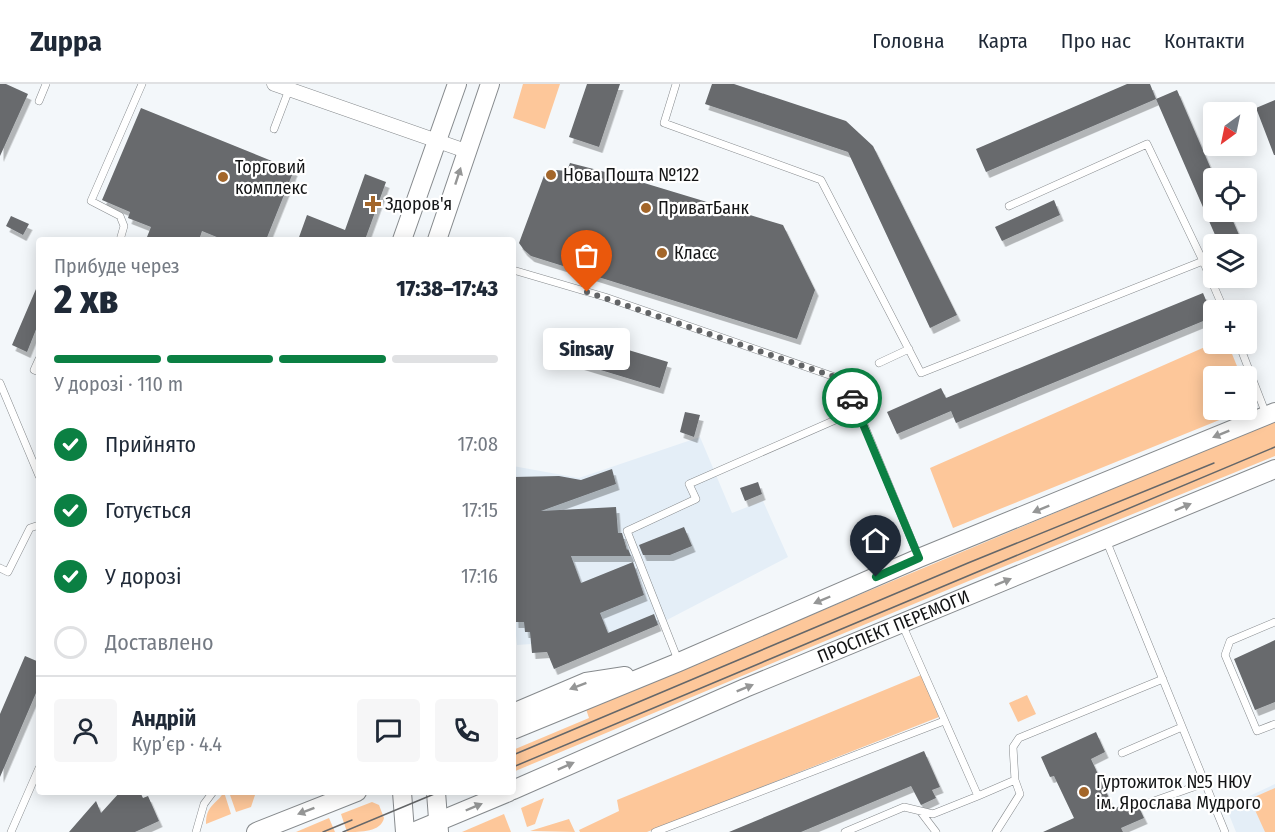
<!DOCTYPE html>
<html lang="uk">
<meta charset="utf-8">
<style>
:root{--surface:#fff;--page:#f6f6f7;--text:#1f2937;--muted:#747a83;--line:#e0e1e3;--accent:#0b8043}
body{margin:0;font-family:"Fira Sans Condensed",sans-serif;background:var(--page);color:var(--text);height:100vh;display:flex;flex-direction:column;font-size:22px;white-space:nowrap}
*{box-sizing:border-box;margin:0}
p{font-size:20px;color:var(--muted)}
.icon{flex:none;width:33px;height:33px;fill:none;stroke:currentColor;stroke-width:2;stroke-linecap:round;stroke-linejoin:round}
.map{position:relative;flex:1;overflow:hidden}
.sheet{position:absolute;left:36px;top:153px;width:480px;height:558px;display:flex;flex-direction:column;background:var(--surface);border-radius:6px;box-shadow:0 3px 15px #0003}
.sheet>*{flex:none}
.needle{width:39px;rotate:213deg}
.fabs{position:absolute;left:1203px;top:18px;display:grid;gap:12px}
.fabs a{display:grid;place-items:center;width:54px;height:54px;border-radius:6px;background:var(--surface);box-shadow:0 3px 15px #0003;font-size:30px}
.pin{position:absolute;display:grid;place-items:center;width:51px;height:51px;color:#fff;margin:-62px -26px;border-radius:50% 50% 50% 0;rotate:-45deg;box-shadow:0 0 6px #0007}
.pin .icon{rotate:45deg}
.courier{position:absolute;display:grid;place-items:center;width:60px;height:60px;margin:-30px;border:4px solid #0b8043;border-radius:50%;background:#fff;color:#222;box-shadow:0 2px 8px #0007}
.bubble{position:absolute;height:42px;border-radius:6px;background:var(--surface);box-shadow:0 3px 15px #0003;font-size:20px;font-weight:800;line-height:42px;text-align:center}
.headline em{font-style:normal;font-weight:800}
.headline div{display:flex;flex-direction:column-reverse}
.headline{display:flex;align-items:center;justify-content:space-between;height:102px;padding:0 18px}
h1{font-size:39px;font-weight:800;line-height:45px}
.bar{display:grid;grid-template-columns:repeat(4,1fr);gap:9px 6px;align-content:center;height:72px;padding:0 18px}
.bar i{height:8px;border-radius:4px;background:var(--line)}
.bar .current{background:var(--accent)}
.bar p{grid-column:span 4}
.line{display:flex;align-items:center;gap:15px;padding:0 18px;border-top:2px solid var(--line)}
.line div{flex:1}
.round{display:grid;place-items:center;flex:none;width:63px;height:63px;border-radius:6px;background:var(--page)}
ol{padding:0 18px;list-style:none}
li{display:flex;align-items:center;gap:18px;height:66px}
li p{margin-inline-start:auto}
li .icon{padding:6px;border-radius:50%;background:var(--accent);color:#fff;stroke-width:4}
li:last-child{color:var(--muted)}
li i{width:33px;height:33px;border:3px solid var(--line);border-radius:50%}
header{display:flex;align-items:center;gap:36px;box-sizing:border-box;height:84px;padding:0 30px;background:var(--surface);border-bottom:2px solid var(--line)}
header strong{font-size:28px}
nav{display:flex;gap:33px;margin-inline-start:auto;font-size:21px}
.map>svg:first-child{display:block}
.built{fill:#e4eef7}
.green{fill:#fdc79a}
.building{fill:#676a6d;filter:url(#shadow)}
.lines{fill:none;stroke-linecap:round;stroke-linejoin:round}
.lane-casing{stroke:#868a8d;stroke-width:8}
.street-casing{stroke:#868a8d;stroke-width:15}
.secondary-casing{stroke:#868a8d;stroke-width:20}
.lane{stroke:#fff;stroke-width:7}
.street{stroke:#fff;stroke-width:14}
.secondary{stroke:#fff;stroke-width:18}
.tram{stroke:#656769;stroke-width:1.5}
.oneway{fill:#959696}
.done{stroke:#626466;stroke-width:6;stroke-dasharray:0 10.8}
.route{stroke:#0b8043;stroke-width:8}
.poi-dot{fill:#a3662a;stroke:#fff;stroke-width:2}
.labels{text-anchor:middle;dominant-baseline:central;stroke-width:4.5;stroke-linejoin:round;paint-order:stroke}
.poi-label{font-size:18px;fill:#141516;stroke:#fff;text-anchor:start}
.street-label{font-size:18px;fill:#141516;stroke:#fff}
</style>
<header>
<strong>Zuppa</strong>
<nav><a>Головна</a><a>Карта</a><a>Про нас</a><a>Контакти</a></nav>
</header>
<div class="map">
<svg width="1275" height="748" viewBox="0 0 1275 748">
<defs>
<filter id="shadow"><feDropShadow dx="3.5" dy="6" stdDeviation="0" flood-color="#0004"/></filter>
</defs>
<rect width="100%" height="100%" fill="#f3f7fa"/>
<!-- built -->
<path class="built" d="M700,353l32,76 31,-12 25,56 -125,65 -108,45 -9,-24 -29,2 -4,-38v-141l66,12z
M1275,700v48h-39l-10,-25z"/>
<!-- green -->
<path class="green" d="M523,0h37l-15,45 -32,-11z
M1214,259l14,1 13,32h-27v34h30l-291,118 -23,-60z
M1275,337v35l-304,124 -458,192v-22l76,-32 -3,-9z
M921,591l18,42 -292,115h-67l-1,-2 40,-19 -2,-11z
M1027,611l9,19 -18,8 -9,-19z
M1275,704v44h-10l-15,-33z
M224,708l7,22 -25,10c0,-19 10,-19 18,-32z
M229,708h27l-5,15 -15,5z
M544,714l-9,26 -8,3 -6,-19z
M372,718l7,3 5,13c-3,14 -23,14 -37,14l-6,-18z
M504,730l7,18h-49z
M329,734l6,14h-39z
M569,735l6,13 -45,-1z"/>
<!-- building -->
<path class="building" d="M0,0h6l22,10 -28,62z
M587,0h33l-21,63 -30,-10z
M712,0h22l112,37 27,25 84,169 -27,13 -82,-176 -143,-48z
M1127,0h23l6,15 -170,73 -10,-23z
M1177,6l37,86v36h15l14,32h-24l-63,-145z
M1275,16v55h-1l-18,-47z
M141,24l153,62 -28,70h-42l-22,-9 -3,9h-46l-6,-3 4,-10 -23,-9 2,-6 -28,-12z
M570,79l51,13 162,49 32,65 -18,49 -266,-83 -7,-6 -5,-7 26,-70 11,-3 11,1z
M365,90l21,8 -20,55 4,3h-72l9,-25 38,15z
M1054,116l6,15 -58,26 -7,-14z
M11,132l18,8 -6,11 -17,-9z
M39,198v40l-12,30 -15,-7z
M1203,209l10,24 -257,106 -5,-12 -54,23 -10,-22 54,-24 5,10z
M569,248l99,30 -8,26 -99,-30z
M685,328l15,3 -6,22 -14,-5z
M612,385l4,15 -75,27 75,-4 2,26h4l5,17 1,-1 3,7h-60l10,27 52,-21 11,33 -44,18 8,20 46,-19 4,11 -104,44 -7,-17 -15,1 -2,-21h-5l-1,-10h-9l-2,-38v-107l46,-1 22,4z
M758,398l4,12 -17,7 -5,-13z
M684,443l8,19 -22,9h-27l-4,-10z
M1275,556v62l-20,8 -21,-51z
M25,572l14,6v24l-39,91v-63z
M1096,648l9,20 -14,7 23,50 21,-10 9,19 -23,10 2,4h-80l31,-14 -20,-42 -4,1 -9,-20z
M924,667l16,36 -8,3 4,8 -15,7 -10,-19 -110,46h-72z
M120,708h20l3,6 5,-2 11,25 -24,11h-66l27,-31 5,12z"/>
<g class="lines">
<defs>
<path id="lane" d="M676,0l-12,39 157,57 100,193 282,-112 21,49
M39,17l7,-17
M274,45l16,-42
M1009,122l138,-62 56,117
M120,156l4,-14 -4,-10 -29,-15 51,-117
M513,186l92,27 230,80 10,9 13,24 61,148
M1239,260l27,70
M39,275l-5,11 5,2
M879,279l30,-14
M0,299l39,93
M1106,456l119,292
M0,484l8,4 22,-44 9,-3
M1275,538l-45,19 -5,14 32,76 18,-7
M678,576l-51,-129 69,-32 -7,-15 169,-74
M1122,669l60,-26
M978,712l37,-16 -2,-33 6,-9 144,-59
M1151,718l54,-19
M920,727l16,21
M11,748l28,-64
M196,748l8,-28 9,-12
M655,748l289,-111
M845,748l59,-25 29,7 45,-18 -76,-172
M996,748l24,-38 -5,-14"/>
<path id="street" d="M274,0l192,67"/>
<g id="secondary">
<path d="M402,156l55,-156"/>
<path d="M437,156l53,-156"/>
<path d="M513,629l73,-31 39,-6"/>
<path d="M513,646l166,-68 240,-104 356,-146"/>
<path id="s1" d="M513,706l232,-102 530,-219"/>
<path d="M402,708l3,40"/>
<path d="M436,708l3,40"/>
<path d="M256,748l101,-40"/>
<path d="M413,748l96,-40"/>
</g>
</defs>
<!-- lane casing -->
<use href="#lane" class="lane-casing"/>
<!-- street casing -->
<use href="#street" class="street-casing"/>
<!-- secondary casing -->
<use href="#secondary" class="secondary-casing"/>
<!-- lane -->
<use href="#lane" class="lane"/>
<!-- street -->
<use href="#street" class="street"/>
<!-- secondary -->
<use href="#secondary" class="secondary"/>
<!-- tram -->
<path class="tram" d="M513,671l455,-192 246,-100
M513,683l762,-320
M323,748l29,-12
M343,748l96,-40"/>
</g>
<!-- one-way arrows -->
<defs><path id="oneway-solid" d="M-6-.8H1V-3.2L6.5 0L1 3.2V.8H-6Z" transform="scale(1.5)"/></defs>
<g class="oneway">
<use href="#oneway-solid" transform="translate(458 92) rotate(-72)"/>
<use href="#oneway-solid" transform="translate(1221 350) rotate(158)"/>
<use href="#oneway-solid" transform="translate(1183 423) rotate(-23)"/>
<use href="#oneway-solid" transform="translate(1041 425) rotate(158)"/>
<use href="#oneway-solid" transform="translate(1003 498) rotate(-22)"/>
<use href="#oneway-solid" transform="translate(822 516) rotate(157)"/>
<use href="#oneway-solid" transform="translate(578 602) rotate(159)"/>
<use href="#oneway-solid" transform="translate(745 604) rotate(-22)"/>
<use href="#oneway-solid" transform="translate(566 682) rotate(-24)"/>
<use href="#oneway-solid" transform="translate(474 723) rotate(-23)"/>
<use href="#oneway-solid" transform="translate(306 727) rotate(159)"/>
</g>
<g class="lines">
<!-- done -->
<path class="done" d="M587,208l248,85 10,9 7,12"/>
<!-- route -->
<path class="route" d="M852,314l67,160 -43,19"/>
</g>
<!-- markers -->
<g class="poi-dot">
<circle cx="551" cy="91" r="6"/>
<circle cx="223" cy="93" r="6"/>
<path d="M370 111h6v6h6v6h-6v6h-6v-6h-6v-6h6z"/>
<circle cx="646" cy="124" r="6"/>
<circle cx="662" cy="169" r="6"/>
<circle cx="1084" cy="708" r="6"/>
</g>
<g class="labels">
<!-- poi labels -->
<g class="poi-label">
<text x="235" y="83">Торговий<tspan x="235" dy="21">комплекс</tspan></text>
<text x="563" y="91">Нова Пошта №122</text>
<text x="385" y="120">Здоров'я</text>
<text x="658" y="124">ПриватБанк</text>
<text x="674" y="169">Класс</text>
<text x="1096" y="698">Гуртожиток №5 НЮУ<tspan x="1096" dy="21">ім. Ярослава Мудрого</tspan></text>
</g>
<!-- street labels -->
<g class="street-label">
<text stroke="none"><textPath href="#s1" startOffset="414">ПРОСПЕКТ ПЕРЕМОГИ</textPath></text>
</g>
</g>
</svg>
<div class="fabs">
<a><svg class="needle" viewBox="-14 -14 28 28"><path d="M0-13l5 13h-10z" fill="#e53935"/><path d="M0 13l5-13h-10z" fill="#747a83"/></svg></a>
<a><svg class="icon" aria-label="locate" viewBox="0 0 24 24"><circle cx="12" cy="12" r="6"/><path d="M12 2v4M12 18v4M2 12h4M18 12h4"/></svg></a>
<a><svg class="icon" aria-label="layers" viewBox="0 0 24 24"><path d="M12 4l9 5-9 5-9-5zM3 14l9 5 9-5"/></svg></a>
<a>+</a>
<a>−</a>
</div>
<div class="pin" style="left:587px;top:208px;background:#ea580c"><svg class="icon" aria-label="bag" viewBox="0 0 24 24"><path d="M5 8h14l-1 12H6zM9 8a3 3 0 0 1 6 0"/></svg></div>
<div class="pin" style="left:876px;top:493px;background:#1f2937"><svg class="icon" aria-label="home" viewBox="0 0 24 24"><path d="M3 11l9-7 9 7M6 9v11h12V9"/></svg></div>
<div class="courier" style="left:852px;top:314px"><svg class="icon" aria-label="car" viewBox="0 0 24 24"><path d="M5 17H2v-5l4-1 3-4h7l3 4 3 1v5h-3M9 17h6M6 11h13"/><circle cx="7" cy="17" r="2"/><circle cx="17" cy="17" r="2"/></svg></div>
<div class="bubble" style="left:543px;top:244px;width:87px">Sinsay</div>
<section class="sheet">
<div class="headline"><div><h1>2 хв</h1><p>Прибуде через</p></div><em>17:38–17:43</em></div>
<div class="bar"><i class="current"></i><i class="current"></i><i class="current"></i><i></i><p>У дорозі · 110 m</p></div>
<ol>
<li><svg class="icon" aria-label="check" viewBox="0 0 24 24"><path d="M5 12l5 5 9-10"/></svg>Прийнято<p>17:08</p></li>
<li><svg class="icon" aria-label="check" viewBox="0 0 24 24"><path d="M5 12l5 5 9-10"/></svg>Готується<p>17:15</p></li>
<li><svg class="icon" aria-label="check" viewBox="0 0 24 24"><path d="M5 12l5 5 9-10"/></svg>У дорозі<p>17:16</p></li>
<li><i></i>Доставлено</li>
</ol>
<div class="line" style="height:108px"><a class="round"><svg class="icon" aria-label="person" viewBox="0 0 24 24"><circle cx="12" cy="8" r="4"/><path d="M4 21q1-7 8-7t8 7"/></svg></a><div><b>Андрій</b><p>Кур’єр · 4.4</p></div><a class="round"><svg class="icon" aria-label="chat" viewBox="0 0 24 24"><path d="M4 5h16v11H9l-5 4z"/></svg></a><a class="round"><svg class="icon" aria-label="phone" viewBox="0 0 24 24"><path d="M5 4h4l2 5-3 2q2 4 5 5l2-3 5 2v4C11 20 4 13 5 4z"/></svg></a></div>
</section>
</div>
